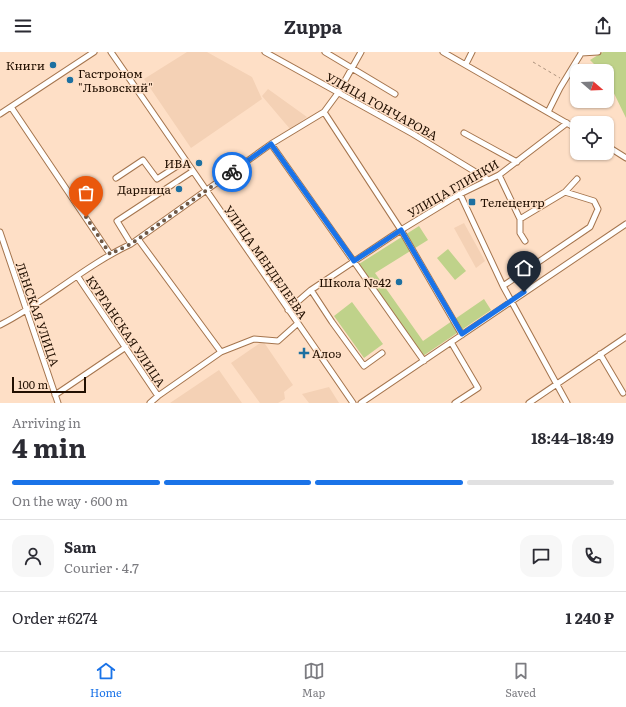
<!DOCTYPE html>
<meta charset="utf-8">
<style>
:root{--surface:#fff;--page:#f7f7f7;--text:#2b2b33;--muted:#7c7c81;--line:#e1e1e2;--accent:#1a73e8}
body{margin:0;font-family:Literata,serif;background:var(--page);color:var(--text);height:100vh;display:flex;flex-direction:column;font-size:15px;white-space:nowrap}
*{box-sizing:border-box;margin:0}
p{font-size:13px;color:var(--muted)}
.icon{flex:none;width:22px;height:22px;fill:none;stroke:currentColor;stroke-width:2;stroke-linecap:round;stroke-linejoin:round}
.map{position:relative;height:351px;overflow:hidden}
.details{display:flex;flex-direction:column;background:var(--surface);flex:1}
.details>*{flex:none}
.needle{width:26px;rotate:109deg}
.fabs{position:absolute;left:570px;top:12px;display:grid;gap:8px}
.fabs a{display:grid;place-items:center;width:44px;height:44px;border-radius:8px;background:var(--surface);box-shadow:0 1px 3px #0004;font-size:20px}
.scale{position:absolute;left:12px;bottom:10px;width:74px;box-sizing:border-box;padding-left:4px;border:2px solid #210f01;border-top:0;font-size:11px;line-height:14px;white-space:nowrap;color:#210f01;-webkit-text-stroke:3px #fedfc6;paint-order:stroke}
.pin{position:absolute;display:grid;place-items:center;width:34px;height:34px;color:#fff;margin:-41px -17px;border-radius:50% 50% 50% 0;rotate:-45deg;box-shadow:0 0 4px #0007}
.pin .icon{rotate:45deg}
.courier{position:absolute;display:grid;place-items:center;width:40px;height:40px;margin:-20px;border:3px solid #1a73e8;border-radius:50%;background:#fff;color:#222;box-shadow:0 1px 5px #0007}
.summary em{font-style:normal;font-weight:700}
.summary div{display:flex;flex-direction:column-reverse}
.summary{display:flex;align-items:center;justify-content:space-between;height:68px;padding:0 12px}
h1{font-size:26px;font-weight:700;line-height:30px}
.bar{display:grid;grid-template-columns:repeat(4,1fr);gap:6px 4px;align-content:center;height:48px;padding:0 12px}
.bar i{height:5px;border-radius:3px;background:var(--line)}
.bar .on{background:var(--accent)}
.bar p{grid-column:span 4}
.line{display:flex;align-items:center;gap:10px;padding:0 12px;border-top:1px solid var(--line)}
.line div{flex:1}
.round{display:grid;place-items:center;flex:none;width:42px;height:42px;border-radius:12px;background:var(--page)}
header{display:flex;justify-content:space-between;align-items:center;height:52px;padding:0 12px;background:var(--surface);font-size:18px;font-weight:700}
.dock{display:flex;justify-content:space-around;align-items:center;height:56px;border-top:1px solid var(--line);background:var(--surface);font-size:11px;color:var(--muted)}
.dock a{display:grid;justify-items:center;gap:2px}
.dock .on{color:var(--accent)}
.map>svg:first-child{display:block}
.built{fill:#f4d1b5}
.green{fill:#bfd28a}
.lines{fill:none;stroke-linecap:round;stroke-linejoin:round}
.minor-casing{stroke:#a5754e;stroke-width:7}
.path{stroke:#ac927d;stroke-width:1;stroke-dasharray:3 3;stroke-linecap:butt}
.minor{stroke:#fff;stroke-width:5}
.done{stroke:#6e5846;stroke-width:4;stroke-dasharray:0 7.2}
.route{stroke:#1a73e8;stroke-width:5}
.poi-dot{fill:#1d70a1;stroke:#fedfc6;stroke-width:1.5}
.labels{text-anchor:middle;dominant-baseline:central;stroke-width:3;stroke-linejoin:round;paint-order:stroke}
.poi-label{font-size:12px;fill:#210f01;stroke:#fedfc6;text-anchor:end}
.street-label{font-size:12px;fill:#210f01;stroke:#fedfc6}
</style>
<header><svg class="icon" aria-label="menu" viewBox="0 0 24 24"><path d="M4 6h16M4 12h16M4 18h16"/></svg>Zuppa<svg class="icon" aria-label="share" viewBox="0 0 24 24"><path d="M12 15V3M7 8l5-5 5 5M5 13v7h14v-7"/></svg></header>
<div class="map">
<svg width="626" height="351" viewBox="0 0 626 351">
<rect width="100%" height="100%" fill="#fedfc6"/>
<!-- built -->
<path class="built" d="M187,0h20l45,25 10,22 -71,49 -47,-69z
M268,37l39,28 -17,12 -28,-33z
M464,171l21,38 -9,7 -22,-40z
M263,289l30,44 -9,7 1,7 -7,4h-18l-29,-40z
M219,318l23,33h-72z
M329,335l10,16h-30l-7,-9z"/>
<!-- green -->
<path class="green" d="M603,0h23v66l-19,-39v-8h-6l-11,-11z
M419,174l9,14 -53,33 48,68 61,-42 7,11 -68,46 -64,-92z
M448,197l18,22 -11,9 -18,-22z
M352,250l31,42 -19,14 -30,-42z"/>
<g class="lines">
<defs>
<path id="minor" d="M111,0l242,351
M265,0l148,82 74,45
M325,0l70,42
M443,0l134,77
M581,1l17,-1
M466,12l6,-12
M11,55l99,147
M324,60l77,118 61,105
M548,60l12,-24 22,-36
M0,62l94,-62
M464,81l53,29
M271,92l153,217
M607,94l19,12
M499,123l21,44 45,-27 12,-13
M116,126l27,-18 14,19 28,-18
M460,142l43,92 64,117
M520,167v14l5,8
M0,180l58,171
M138,187l83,113
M131,192l-14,-23 76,-50
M78,225l80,119
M503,234l87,-59 8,-18 -4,-8 -29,-9
M311,238l21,32 32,44 18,-13
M288,258l23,-20 90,-60 59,-36 39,-19 68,-52
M0,273c46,-23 84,-59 131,-81l140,-100 53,-32 14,-19 23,-41
M451,290l27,46 -23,15
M600,302l23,39
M55,343l71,-48
M150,351l8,-7 63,-44 33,-13 24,2 19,-17
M361,351l265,-179
M529,351l97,-66"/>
</defs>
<!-- minor casing -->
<use href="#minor" class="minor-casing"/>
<!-- path -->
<path class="path" d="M533,10l27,16"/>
<!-- minor -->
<use href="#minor" class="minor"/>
</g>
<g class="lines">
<!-- done -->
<path class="done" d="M86,165l24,37 21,-10 101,-72"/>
<!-- route -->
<path class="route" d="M232,120l39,-28 83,117 47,-31 61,104 62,-42"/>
</g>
<!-- markers -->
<g class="poi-dot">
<circle cx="53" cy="13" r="4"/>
<circle cx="70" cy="28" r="4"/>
<circle cx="199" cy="111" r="4"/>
<circle cx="179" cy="137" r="4"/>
<rect x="468" y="146" width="8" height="8" rx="2"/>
<circle cx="399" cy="230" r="4"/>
<path d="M302 295h4v4h4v4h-4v4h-4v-4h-4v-4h4z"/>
</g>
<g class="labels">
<!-- poi labels -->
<g class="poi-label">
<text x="45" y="13">Книги</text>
<text x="78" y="21" text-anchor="start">Гастроном<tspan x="78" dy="14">"Львовский"</tspan></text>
<text x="191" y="111">ИВА</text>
<text x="171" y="137">Дарница</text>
<text x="480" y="150" text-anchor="start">Телецентр</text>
<text x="391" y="230">Школа №42</text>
<text x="312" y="301" text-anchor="start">Алоэ</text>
</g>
<!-- street labels -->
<g class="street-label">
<text transform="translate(382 54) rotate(29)">УЛИЦА ГОНЧАРОВА</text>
<text transform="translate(453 136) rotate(-30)">УЛИЦА ГЛИНКИ</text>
<text transform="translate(266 210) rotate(55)">УЛИЦА МЕНДЕЛЕЕВА</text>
<text transform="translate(38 262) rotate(71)">ЛЕНСКАЯ УЛИЦА</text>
<text transform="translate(126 279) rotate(56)">КУРГАНСКАЯ УЛИЦА</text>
</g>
</g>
</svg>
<div class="fabs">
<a><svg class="needle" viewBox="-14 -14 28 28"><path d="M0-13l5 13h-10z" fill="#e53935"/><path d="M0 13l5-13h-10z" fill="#7c7c81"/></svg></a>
<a><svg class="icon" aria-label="locate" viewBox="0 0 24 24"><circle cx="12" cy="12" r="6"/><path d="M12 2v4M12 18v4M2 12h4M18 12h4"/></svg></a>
</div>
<div class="scale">100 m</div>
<div class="pin" style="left:86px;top:165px;background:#ea580c"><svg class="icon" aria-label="bag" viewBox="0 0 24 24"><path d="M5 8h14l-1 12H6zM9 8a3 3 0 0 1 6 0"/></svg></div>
<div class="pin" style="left:524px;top:240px;background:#1f2937"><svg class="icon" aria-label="home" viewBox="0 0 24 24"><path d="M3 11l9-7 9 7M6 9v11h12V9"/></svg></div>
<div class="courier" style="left:232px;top:120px"><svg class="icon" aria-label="bike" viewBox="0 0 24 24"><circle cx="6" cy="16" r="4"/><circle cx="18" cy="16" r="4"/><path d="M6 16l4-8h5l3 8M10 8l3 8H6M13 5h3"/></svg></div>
</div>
<section class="details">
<div class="summary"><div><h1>4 min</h1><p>Arriving in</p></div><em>18:44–18:49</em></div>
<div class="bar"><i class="on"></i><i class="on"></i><i class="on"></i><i></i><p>On the way · 600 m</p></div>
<div class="line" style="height:72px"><a class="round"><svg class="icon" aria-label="person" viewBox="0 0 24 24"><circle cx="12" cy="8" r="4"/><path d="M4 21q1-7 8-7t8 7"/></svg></a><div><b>Sam</b><p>Courier · 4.7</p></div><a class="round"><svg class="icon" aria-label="chat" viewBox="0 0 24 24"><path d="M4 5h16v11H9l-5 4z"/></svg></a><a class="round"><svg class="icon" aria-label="phone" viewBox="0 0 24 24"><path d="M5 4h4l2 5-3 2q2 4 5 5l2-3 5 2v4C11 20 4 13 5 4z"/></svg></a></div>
<div class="line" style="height:52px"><div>Order #6274</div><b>1 240 ₽</b></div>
</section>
<nav class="dock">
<a class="on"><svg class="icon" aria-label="home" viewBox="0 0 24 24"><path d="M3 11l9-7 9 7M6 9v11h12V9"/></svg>Home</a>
<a><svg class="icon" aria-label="map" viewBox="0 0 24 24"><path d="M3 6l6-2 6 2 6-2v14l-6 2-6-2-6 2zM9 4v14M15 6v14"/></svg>Map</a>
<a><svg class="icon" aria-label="saved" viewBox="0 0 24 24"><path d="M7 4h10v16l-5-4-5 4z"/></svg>Saved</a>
</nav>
